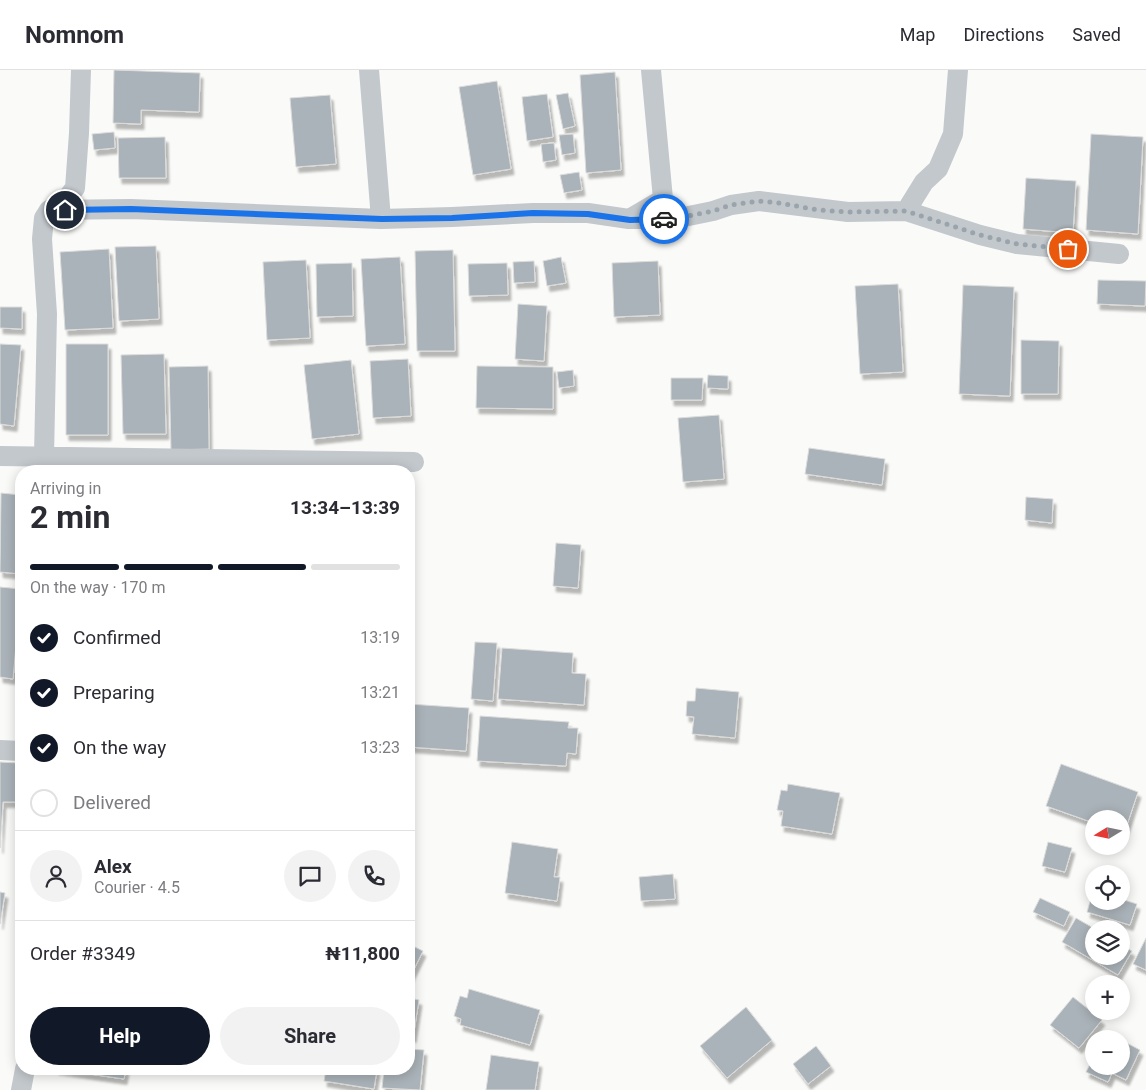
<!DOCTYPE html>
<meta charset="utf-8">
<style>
:root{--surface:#fff;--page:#f2f2f3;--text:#2b2b33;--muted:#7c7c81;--line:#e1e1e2;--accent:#111827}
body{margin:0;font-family:Roboto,sans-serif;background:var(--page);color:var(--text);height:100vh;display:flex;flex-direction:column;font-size:19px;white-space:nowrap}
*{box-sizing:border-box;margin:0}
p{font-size:16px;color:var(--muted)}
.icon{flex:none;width:28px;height:28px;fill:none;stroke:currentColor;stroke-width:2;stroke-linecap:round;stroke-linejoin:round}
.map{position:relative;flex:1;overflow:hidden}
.sheet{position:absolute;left:15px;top:395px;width:400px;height:610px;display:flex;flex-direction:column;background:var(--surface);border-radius:20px;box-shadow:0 2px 12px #0003}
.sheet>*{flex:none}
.needle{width:32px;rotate:260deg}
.controls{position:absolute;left:1085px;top:740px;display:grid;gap:10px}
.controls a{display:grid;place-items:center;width:45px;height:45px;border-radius:50%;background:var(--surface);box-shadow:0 2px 12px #0003;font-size:25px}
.pin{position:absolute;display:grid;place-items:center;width:42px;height:42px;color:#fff;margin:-21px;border:2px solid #fff;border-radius:50%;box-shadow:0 1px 5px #0007}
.courier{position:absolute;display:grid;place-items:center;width:50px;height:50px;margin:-25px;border:4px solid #1a73e8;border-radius:50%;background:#fff;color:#222;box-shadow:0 1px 6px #0007}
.headline em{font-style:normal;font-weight:700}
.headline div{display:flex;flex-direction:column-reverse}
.headline{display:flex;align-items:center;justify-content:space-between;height:85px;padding:0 15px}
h1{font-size:32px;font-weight:700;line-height:38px}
.bar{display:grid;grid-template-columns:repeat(4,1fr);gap:8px 5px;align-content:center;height:60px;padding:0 15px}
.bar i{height:6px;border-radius:4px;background:var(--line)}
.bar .current{background:var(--accent)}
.bar p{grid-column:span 4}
.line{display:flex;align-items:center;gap:12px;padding:0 15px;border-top:1px solid var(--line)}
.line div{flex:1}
.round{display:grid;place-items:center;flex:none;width:52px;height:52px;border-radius:26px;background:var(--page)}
ol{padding:0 15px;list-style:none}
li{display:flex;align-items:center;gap:15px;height:55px}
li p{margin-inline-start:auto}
li .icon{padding:5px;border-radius:50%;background:var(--accent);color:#fff;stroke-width:4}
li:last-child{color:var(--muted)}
li i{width:28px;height:28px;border:2px solid var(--line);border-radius:50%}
.cta{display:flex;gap:10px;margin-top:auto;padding:10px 15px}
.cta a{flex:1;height:58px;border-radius:30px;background:var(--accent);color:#fff;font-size:20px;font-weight:700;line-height:58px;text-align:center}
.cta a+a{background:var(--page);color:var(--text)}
header{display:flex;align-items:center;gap:30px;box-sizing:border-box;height:70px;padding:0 25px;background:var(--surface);border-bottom:1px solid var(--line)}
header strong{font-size:24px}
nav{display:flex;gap:28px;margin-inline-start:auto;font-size:18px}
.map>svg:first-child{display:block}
.building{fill:#aab3b9;stroke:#dcdcda;filter:url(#shadow)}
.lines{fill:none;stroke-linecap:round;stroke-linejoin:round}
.minor{stroke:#c3c8cc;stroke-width:20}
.done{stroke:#99a4ac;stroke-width:5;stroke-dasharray:0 9}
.route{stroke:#1a73e8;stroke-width:6}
</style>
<header>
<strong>Nomnom</strong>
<nav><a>Map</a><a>Directions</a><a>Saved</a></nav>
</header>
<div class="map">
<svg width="1146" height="1020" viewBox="0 0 1146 1020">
<defs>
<filter id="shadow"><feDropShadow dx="3" dy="5.5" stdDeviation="1" flood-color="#0004"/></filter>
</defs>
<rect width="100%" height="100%" fill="#fafaf8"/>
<!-- building -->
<path class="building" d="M114,0l86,3 -1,39 -58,-2v14l-28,-1z
M615,2l6,98 -35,3 -6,-98z
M497,11l14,88 -38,6 -14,-88z
M568,23l7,33 -12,3 -7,-34z
M547,24l6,43 -26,4 -5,-44z
M330,25l6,69 -40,3 -6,-69z
M114,62l1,16 -21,2 -2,-16z
M573,64l2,19 -13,2 -3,-20z
M1091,64l52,3 -5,97 -52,-4z
M165,67l1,41h-47l-1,-40z
M554,73l2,17 -13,2 -2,-18z
M579,102l3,18 -18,3 -4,-18z
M1026,108l50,3 -3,52 -50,-4z
M156,176l3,73 -40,2 -4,-74z
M109,179l4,79 -48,2 -5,-78z
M453,180l2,101h-38l-2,-100z
M400,187l5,87 -39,2 -5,-87z
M561,187l5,26 -19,3 -4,-25z
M306,190l4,78 -43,2 -4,-78z
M534,191l1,21 -21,1 -1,-21z
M658,191l2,54 -46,2 -2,-54z
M352,193l1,53 -36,1 -1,-53z
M507,193l1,32 -39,1 -1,-32z
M1098,210l48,1 -1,25 -48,-2z
M898,214l5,88 -43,2 -5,-88z
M963,215l51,2 -4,109 -51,-2z
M518,234l29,2 -3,55 -29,-2z
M0,237h22v22l-22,-1z
M1021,270l38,1 -1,53h-37z
M0,274l21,1 -7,81 -14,-2z
M66,274h42v91h-42z
M164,284l2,80h-43l-2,-79z
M408,289l3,57 -38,2 -3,-57z
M351,290l8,74 -47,5 -8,-74z
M208,296l1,83 -38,1 -2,-83z
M477,296l76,1v42l-77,-1z
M573,300l1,16 -15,2 -2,-16z
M708,305l20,1v13l-21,-1z
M671,308h32l-1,22h-31z
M719,345l5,64 -41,3 -5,-64z
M809,378l76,11 -3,26 -77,-11z
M1,423l20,2v79l-21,-2z
M1026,427l27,2 -1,24 -27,-3z
M556,473l25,2 -3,43 -25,-2z
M0,517l21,2 -8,90 -13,-2z
M475,572l22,1 -4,58 -22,-2z
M502,578l71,5 -1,20 14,1 -2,31 -86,-6z
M696,618l43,4 -4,46 -43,-4 2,-17 -8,-1 1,-15h8z
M409,634l60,4 -3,43 -57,-4z
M480,646l89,6 -1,6h10l-2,26 -9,-1 -1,13 -89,-5z
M0,692l19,1 -3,39h-13l-3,46z
M1061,694l77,28 -14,42 -3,-1v-14h-27v4l-48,-17z
M788,714l52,9 -8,41 -51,-8 2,-15 -6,-1 4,-20 6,1z
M512,772l46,7 -4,28h6l-3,24 -52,-8z
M1048,772l24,6 -7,24 -23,-6z
M673,804l2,25 -34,2 -2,-24z
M1093,821l1,10h27v-2l16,5 -7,21 -43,-13z
M0,822l5,1 -5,31z
M1040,828l30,14 -6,14 -31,-14z
M1076,848l19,11 -1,27h27v-11l11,6 -14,24 -56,-33z
M1146,868v32l-13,-6z
M409,874l14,7 -14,28z
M469,919l71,21 -10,35 -70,-20 1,-6 -7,-3 6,-20 7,2z
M1073,927l29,23 -23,28 -29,-23z
M409,928l10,2 -6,37 -4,-1z
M746,937l26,33 -45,38 -27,-32z
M1105,962l13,7h-16z
M1121,970l19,10 -14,30 -14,-7 -4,9 -22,-10 8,-16v10h27z
M816,976l15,20 -23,18 -15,-20z
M409,979l15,1 -4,40 -38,-2 2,-19h25z
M491,985l48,7 -4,28h-49z
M56,999h70l-2,10z
M326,999h51l-3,20 -50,-8z"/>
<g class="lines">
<!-- minor -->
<path class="minor" d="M369,0l12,149
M49,140l82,-1 250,10 71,-2 81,-4h55l41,6h45l39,-8 18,-6 28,-4 89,11 58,-1 74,24 37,9 102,10
M906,141l18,-29 14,-13 15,-35 5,-64
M629,149l34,-20 -12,-129
M0,386l414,6
M44,386l3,-142 -5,-75 2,-21 5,-8 15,-8 11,-14 4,-55 2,-63
M0,680l21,1
M21,1020l4,-21"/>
</g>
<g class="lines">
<!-- done -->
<path class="done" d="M664,149h10l39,-8 18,-6 28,-4 21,2 38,7 30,2 58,-1 74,24 37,9 51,5"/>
<!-- route -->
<path class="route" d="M65,140l66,-1 251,10 70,-1 81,-5 55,1 42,6 34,-1"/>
</g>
</svg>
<div class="controls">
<a><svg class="needle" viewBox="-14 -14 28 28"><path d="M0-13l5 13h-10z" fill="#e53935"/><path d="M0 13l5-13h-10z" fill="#7c7c81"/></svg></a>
<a><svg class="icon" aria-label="locate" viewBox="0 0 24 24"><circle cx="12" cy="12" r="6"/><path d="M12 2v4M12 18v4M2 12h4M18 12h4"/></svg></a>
<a><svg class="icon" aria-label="layers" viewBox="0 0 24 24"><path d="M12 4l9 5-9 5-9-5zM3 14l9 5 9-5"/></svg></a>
<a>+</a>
<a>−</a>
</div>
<div class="pin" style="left:1068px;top:179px;background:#ea580c"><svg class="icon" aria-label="bag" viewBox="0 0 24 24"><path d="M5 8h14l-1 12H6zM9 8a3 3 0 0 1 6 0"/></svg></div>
<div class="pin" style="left:65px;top:140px;background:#1f2937"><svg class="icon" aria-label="home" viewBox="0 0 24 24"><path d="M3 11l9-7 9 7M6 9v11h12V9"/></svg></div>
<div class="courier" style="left:664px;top:149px"><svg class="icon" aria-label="car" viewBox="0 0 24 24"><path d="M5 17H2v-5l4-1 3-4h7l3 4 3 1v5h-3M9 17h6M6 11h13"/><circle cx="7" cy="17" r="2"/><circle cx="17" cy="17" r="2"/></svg></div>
<section class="sheet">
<div class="headline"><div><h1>2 min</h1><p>Arriving in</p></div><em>13:34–13:39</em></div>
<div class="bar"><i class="current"></i><i class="current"></i><i class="current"></i><i></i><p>On the way · 170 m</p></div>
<ol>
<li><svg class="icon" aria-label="check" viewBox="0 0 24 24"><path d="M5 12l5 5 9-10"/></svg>Confirmed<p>13:19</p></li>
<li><svg class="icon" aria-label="check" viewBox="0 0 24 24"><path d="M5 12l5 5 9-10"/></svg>Preparing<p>13:21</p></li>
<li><svg class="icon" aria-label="check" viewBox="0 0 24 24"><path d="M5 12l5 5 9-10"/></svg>On the way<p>13:23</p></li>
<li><i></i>Delivered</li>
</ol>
<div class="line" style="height:90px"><a class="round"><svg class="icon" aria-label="person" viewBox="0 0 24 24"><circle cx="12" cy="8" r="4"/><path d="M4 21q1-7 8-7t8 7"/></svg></a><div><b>Alex</b><p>Courier · 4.5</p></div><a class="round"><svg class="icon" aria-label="chat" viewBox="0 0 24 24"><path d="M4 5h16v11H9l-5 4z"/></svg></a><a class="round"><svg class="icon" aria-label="phone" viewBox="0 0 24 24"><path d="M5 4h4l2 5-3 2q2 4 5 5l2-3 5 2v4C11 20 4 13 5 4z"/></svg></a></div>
<div class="line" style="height:65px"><div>Order #3349</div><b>₦11,800</b></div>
<div class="cta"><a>Help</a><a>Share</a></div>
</section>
</div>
